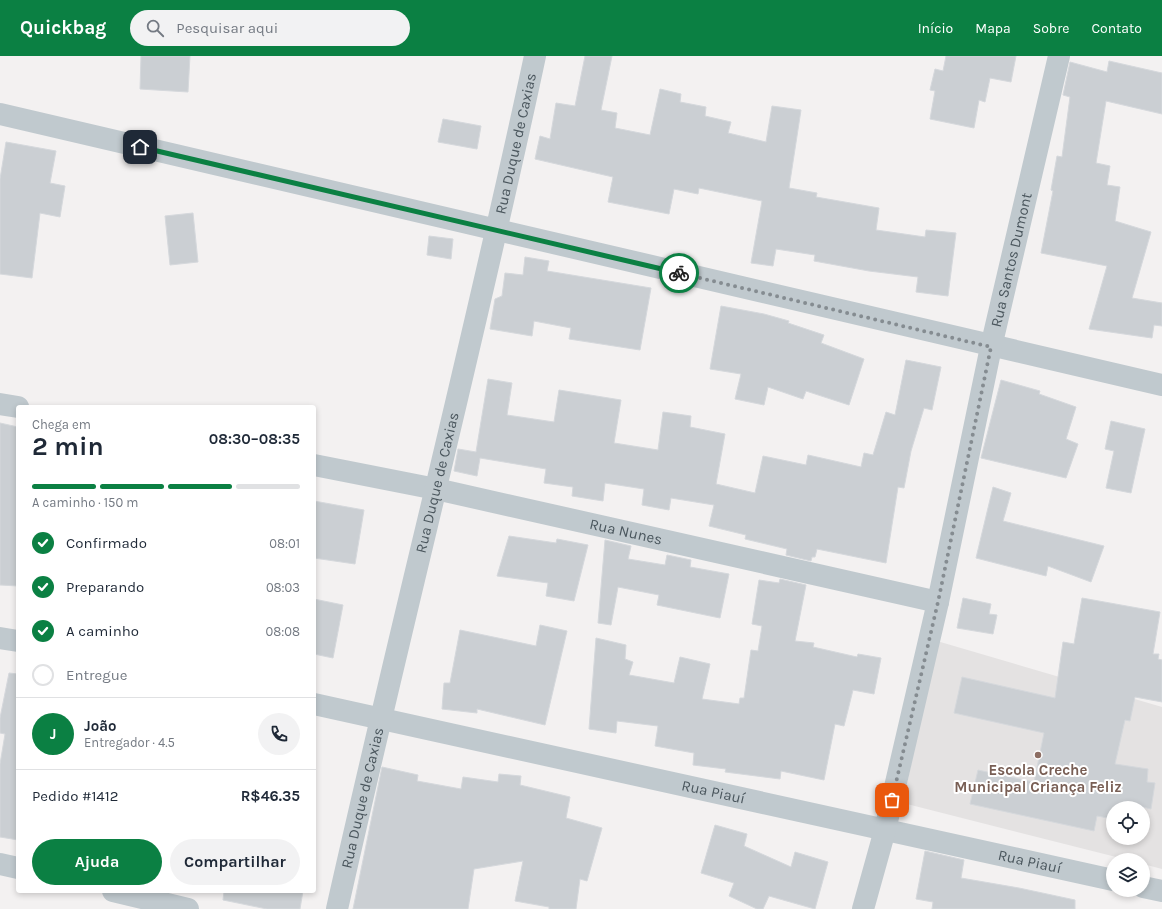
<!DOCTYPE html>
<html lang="pt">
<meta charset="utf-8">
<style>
:root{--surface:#fff;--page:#f2f2f3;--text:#1f2937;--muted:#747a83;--line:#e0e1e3;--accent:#0b8043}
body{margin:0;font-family:Karla,sans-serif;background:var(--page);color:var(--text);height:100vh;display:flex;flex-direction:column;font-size:15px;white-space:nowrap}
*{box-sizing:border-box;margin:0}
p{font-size:13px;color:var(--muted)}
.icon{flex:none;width:22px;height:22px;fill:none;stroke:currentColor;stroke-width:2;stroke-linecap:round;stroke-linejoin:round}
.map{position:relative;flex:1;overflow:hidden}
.panel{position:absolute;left:16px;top:349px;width:300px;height:488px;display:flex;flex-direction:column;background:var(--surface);border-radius:4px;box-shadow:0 2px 6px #0003}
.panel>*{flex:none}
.tools{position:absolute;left:1106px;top:745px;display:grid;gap:8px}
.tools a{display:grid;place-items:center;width:44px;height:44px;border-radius:50%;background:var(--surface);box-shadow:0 2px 6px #0003;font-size:20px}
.pin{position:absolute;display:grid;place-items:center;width:34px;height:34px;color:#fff;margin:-17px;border-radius:8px;box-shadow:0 2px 6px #0006}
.courier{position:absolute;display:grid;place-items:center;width:40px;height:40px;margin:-20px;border:3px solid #0b8043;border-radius:50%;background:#fff;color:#222;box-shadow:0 1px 5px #0007}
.headline em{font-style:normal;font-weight:700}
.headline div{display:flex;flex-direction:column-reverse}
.headline{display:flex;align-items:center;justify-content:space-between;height:68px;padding:0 16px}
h1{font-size:26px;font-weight:700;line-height:30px}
.bar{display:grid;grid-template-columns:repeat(4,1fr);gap:6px 4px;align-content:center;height:48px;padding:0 16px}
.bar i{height:5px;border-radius:3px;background:var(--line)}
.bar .selected{background:var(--accent)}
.bar p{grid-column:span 4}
.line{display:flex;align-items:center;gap:10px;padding:0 16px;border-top:1px solid var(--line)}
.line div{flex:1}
.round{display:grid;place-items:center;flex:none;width:42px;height:42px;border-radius:21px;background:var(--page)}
ol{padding:0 16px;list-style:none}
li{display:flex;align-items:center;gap:12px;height:44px}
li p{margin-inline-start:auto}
li .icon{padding:4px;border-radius:50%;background:var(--accent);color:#fff;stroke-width:4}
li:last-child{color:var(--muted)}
li i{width:22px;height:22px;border:2px solid var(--line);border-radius:50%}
.button{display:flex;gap:8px;margin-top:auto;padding:8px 16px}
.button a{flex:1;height:46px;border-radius:24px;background:var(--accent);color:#fff;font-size:16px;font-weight:700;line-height:46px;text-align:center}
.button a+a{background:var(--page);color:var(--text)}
header{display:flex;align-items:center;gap:24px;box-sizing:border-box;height:56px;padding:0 20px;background:var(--accent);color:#fff}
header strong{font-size:19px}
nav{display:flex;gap:22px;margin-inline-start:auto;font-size:14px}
.search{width:280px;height:36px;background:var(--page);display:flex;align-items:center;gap:10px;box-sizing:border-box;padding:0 14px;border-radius:22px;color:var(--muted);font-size:15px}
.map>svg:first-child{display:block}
.education{fill:#e4e2e2;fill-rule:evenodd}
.building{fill:#cbcfd3;stroke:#d5d8dc}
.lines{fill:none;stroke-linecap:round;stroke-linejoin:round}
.minor{stroke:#c0c9ce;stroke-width:22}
.done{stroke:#858c91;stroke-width:4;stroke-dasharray:0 7.2}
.route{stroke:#0b8043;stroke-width:5}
.education-dot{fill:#8d6e63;stroke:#fff;stroke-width:1.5}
.labels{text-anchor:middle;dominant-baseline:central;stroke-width:4;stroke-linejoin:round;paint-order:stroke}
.street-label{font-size:15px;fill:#4a565d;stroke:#fff}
.education-label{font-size:15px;font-weight:bold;fill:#785e54;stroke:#fff}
</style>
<header>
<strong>Quickbag</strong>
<div class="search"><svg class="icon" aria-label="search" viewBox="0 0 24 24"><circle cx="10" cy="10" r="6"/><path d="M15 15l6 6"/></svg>Pesquisar aqui</div>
<nav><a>Início</a><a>Mapa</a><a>Sobre</a><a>Contato</a></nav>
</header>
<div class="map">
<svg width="1162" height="853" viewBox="0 0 1162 853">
<rect width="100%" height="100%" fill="#f3f1f1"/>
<!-- education -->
<path class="education" d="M937,585l225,66v162l-19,-5v-4h-15l-225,-57zM1113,752h30v30h-30z"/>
<!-- building -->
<path class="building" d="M141,0h49l-2,36 -48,-3z
M585,0h27l-11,54 16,3 -2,15 35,7 10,-46 21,5 -1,8 26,5 -1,9 26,6 -3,11 38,9 6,-36 29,4 -12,78 28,5 -1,4 63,11 -3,22 49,7 1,-7 30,3 -8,63 -32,-4 2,-15 -49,-6 -55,-10 1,-6 -39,-6 -3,17 -22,-3 11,-62 -63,-13 -1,6 -24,-5 -5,25 -61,-12 5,-25 -78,-18 5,-23 10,3 6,-36 19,3z
M946,0h70l-5,26 -21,-4 -5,24 -6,-2 -5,28 -44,-9 5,-28 -5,-1 5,-21 8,2z
M1109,5l53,12v41l-56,-13 -10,62 14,3 -3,19 13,2 -5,34 36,11 -19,66 30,5v23l-8,-1 -2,13 -63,-9 18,-63 -66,-13 12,-62 -2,-1 6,-34 5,1 8,-60 -7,-2 7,-33 37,10z
M443,63l38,7 -4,23 -39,-7z
M6,86l50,9 -6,32 15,3 -5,31 -20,-4 -8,65 -32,-4v-95z
M193,157l5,49 -28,3 -5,-49z
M429,180l24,3 -2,20 -24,-4z
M525,201l24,4 -2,10 104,17 -11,62 -71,-11 2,-11 -37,-7 -2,15 -42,-7 5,-30 7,-3 3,-23 18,2z
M721,250l43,8 25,7 -1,2 36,12 -3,8 43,16 -15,46 -43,-14 -3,8 -35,-12 -4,18 -29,-6 6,-25 -31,-5z
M906,304l35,7 -9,43 -8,-2 -13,43 -7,37 -6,-1 -12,76 -69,-14 -2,8h-3l-1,4 -25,-6 1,-6 -42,-10 1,-4 -37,-9 5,-21 -43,-7 -2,12 -27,-5 2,-16 -39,-6 -2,18 -31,-5 1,-9 -29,-4 2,-14 -66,-11 -3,18 -23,-5 4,-22 18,3 12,-73 24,4 -5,32 47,7 5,-32 62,10 -7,43 44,7 5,-38 28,4 -1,11 35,7 -9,50 39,9 8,-37 43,9 2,-10 53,12 3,-14 9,2 13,-43 9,3z
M1001,324l39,11 -1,3 37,13 -10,32 12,5 -12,34 -85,-20z
M1111,365l34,8 -14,64 -25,-5 8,-37 -9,-2z
M0,367l18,4v159l-18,-1z
M993,431l18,6 -8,28 101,25 -13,36 -43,-16 -2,10 -70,-18z
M314,445l50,9 -9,54 -41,-6z
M509,480l47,7 1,-4 31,6 -14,56 -28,-5 2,-13 -51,-7z
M605,484l26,6 -3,13 37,6 2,-10 24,5 -1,7 39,7 -9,44 -63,-13 2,-10 -41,-8 -7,38 -13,-2z
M780,523l26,6 -11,56 19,2 -1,4 44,10 1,-3 23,4 -7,36 -21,-4 -9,36 -9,-2 -11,56 -43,-9 -1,8 -55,-7 1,-3 -33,-4 1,-12 -39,-7 3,-20 -41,-5 -1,12 -27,-4 7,-91 30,7 -1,14 8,3 -4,13 45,8 6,-26 30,7 -8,35 37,5 1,-6h4l7,-48 7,1 4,-25 -10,-2 7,-44 20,3z
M963,542l28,6 -2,10 8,1 -4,19 -36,-6z
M1082,542l78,14 -7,42h6l-1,5 4,1v42l-27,-5 -5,24 -5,-1 -10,44 33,5 -1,13 8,1 -4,26 -8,-2v3v-2h-30v11l-16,-3 -3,15 -124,-27 8,-34 56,12 10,-49 -90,-20 8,-36 93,21 8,-56 11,2z
M314,543l29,6 -10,53 -19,-4z
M540,569l27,6 -22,94 -68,-16v4l-35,-4 2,-26h6l10,-53 76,16z
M9,617l9,1v166l-18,-3v-73l5,-30 -5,-1v-15z
M382,711l36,8 -1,6 44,8 2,-12 35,5 1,-8 22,2 -1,9 50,12 -4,21 36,10 -15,53 -7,-2 -4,30h-27v-2l-34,-6 8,-40 -49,8 -6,40h-115z
M715,769l32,9 -3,12 47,21 4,-15 33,10 -13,47 -46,-13 -6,13h-6l-28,-13 5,-13 -33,-10z
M925,795l39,9 -3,18 58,10 56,12v9h-143l1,-7 -17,-3z
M224,835h79l-3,18h-33l-44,-9z"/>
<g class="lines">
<!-- minor -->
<g class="minor">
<path d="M0,58l1162,271"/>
<path d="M0,348l18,3"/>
<path id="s1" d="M314,409l122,24 502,113"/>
<path d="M0,582l18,3"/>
<path id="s2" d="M314,648l799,176"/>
<path d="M0,808l18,4"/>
<path d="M1143,831l19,4"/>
<path d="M113,835l75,18"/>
<path id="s3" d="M337,853c64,-285 137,-567 198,-853"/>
<path id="s4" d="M863,853l22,-79 53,-228 53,-255 68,-291"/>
</g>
</g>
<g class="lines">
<!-- done -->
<path class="done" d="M679,217l312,74 -53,255 -46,198"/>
<!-- route -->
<path class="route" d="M140,91l539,126"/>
</g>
<!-- markers -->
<circle class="education-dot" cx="1038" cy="699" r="4"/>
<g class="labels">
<!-- street labels -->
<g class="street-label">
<text stroke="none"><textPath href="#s3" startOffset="786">Rua Duque de Caxias</textPath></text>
<text stroke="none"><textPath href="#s4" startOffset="666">Rua Santos Dumont</textPath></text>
<text stroke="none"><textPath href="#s3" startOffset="438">Rua Duque de Caxias</textPath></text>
<text stroke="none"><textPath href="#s1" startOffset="319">Rua Nunes</textPath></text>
<text stroke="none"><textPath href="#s2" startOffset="409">Rua Piauí</textPath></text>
<text stroke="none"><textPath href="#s3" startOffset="114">Rua Duque de Caxias</textPath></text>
<text stroke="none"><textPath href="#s2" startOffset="733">Rua Piauí</textPath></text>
</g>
<!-- education labels -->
<g class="education-label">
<text x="1038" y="714">Escola Creche<tspan x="1038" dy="17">Municipal Criança Feliz</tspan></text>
</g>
</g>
</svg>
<div class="tools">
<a><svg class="icon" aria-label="locate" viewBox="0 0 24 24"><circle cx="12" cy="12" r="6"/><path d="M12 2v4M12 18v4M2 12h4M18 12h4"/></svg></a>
<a><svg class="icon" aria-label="layers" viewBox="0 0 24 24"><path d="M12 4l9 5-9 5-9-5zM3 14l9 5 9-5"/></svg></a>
</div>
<div class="pin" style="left:892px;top:744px;background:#ea580c"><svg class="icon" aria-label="bag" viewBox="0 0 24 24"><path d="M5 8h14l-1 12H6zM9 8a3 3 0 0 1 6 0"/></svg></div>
<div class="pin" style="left:140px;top:91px;background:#1f2937"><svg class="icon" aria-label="home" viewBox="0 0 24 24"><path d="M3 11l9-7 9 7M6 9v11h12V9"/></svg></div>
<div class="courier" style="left:679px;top:217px"><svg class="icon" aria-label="bike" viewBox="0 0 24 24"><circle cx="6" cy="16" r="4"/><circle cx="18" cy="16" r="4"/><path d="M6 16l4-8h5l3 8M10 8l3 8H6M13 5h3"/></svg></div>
<section class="panel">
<div class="headline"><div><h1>2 min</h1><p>Chega em</p></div><em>08:30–08:35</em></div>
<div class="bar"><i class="selected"></i><i class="selected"></i><i class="selected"></i><i></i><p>A caminho · 150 m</p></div>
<ol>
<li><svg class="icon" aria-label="check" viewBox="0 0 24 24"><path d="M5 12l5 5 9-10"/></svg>Confirmado<p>08:01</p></li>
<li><svg class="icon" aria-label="check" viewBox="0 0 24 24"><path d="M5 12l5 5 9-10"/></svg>Preparando<p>08:03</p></li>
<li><svg class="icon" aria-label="check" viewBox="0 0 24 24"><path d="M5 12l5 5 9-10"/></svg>A caminho<p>08:08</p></li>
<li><i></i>Entregue</li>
</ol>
<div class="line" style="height:72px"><b class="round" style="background:var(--accent);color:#fff">J</b><div><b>João</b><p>Entregador · 4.5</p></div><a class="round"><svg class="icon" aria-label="phone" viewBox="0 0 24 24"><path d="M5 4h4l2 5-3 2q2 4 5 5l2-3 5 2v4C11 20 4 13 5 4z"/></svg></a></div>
<div class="line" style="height:52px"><div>Pedido #1412</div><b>R$46.35</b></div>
<div class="button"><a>Ajuda</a><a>Compartilhar</a></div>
</section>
</div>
